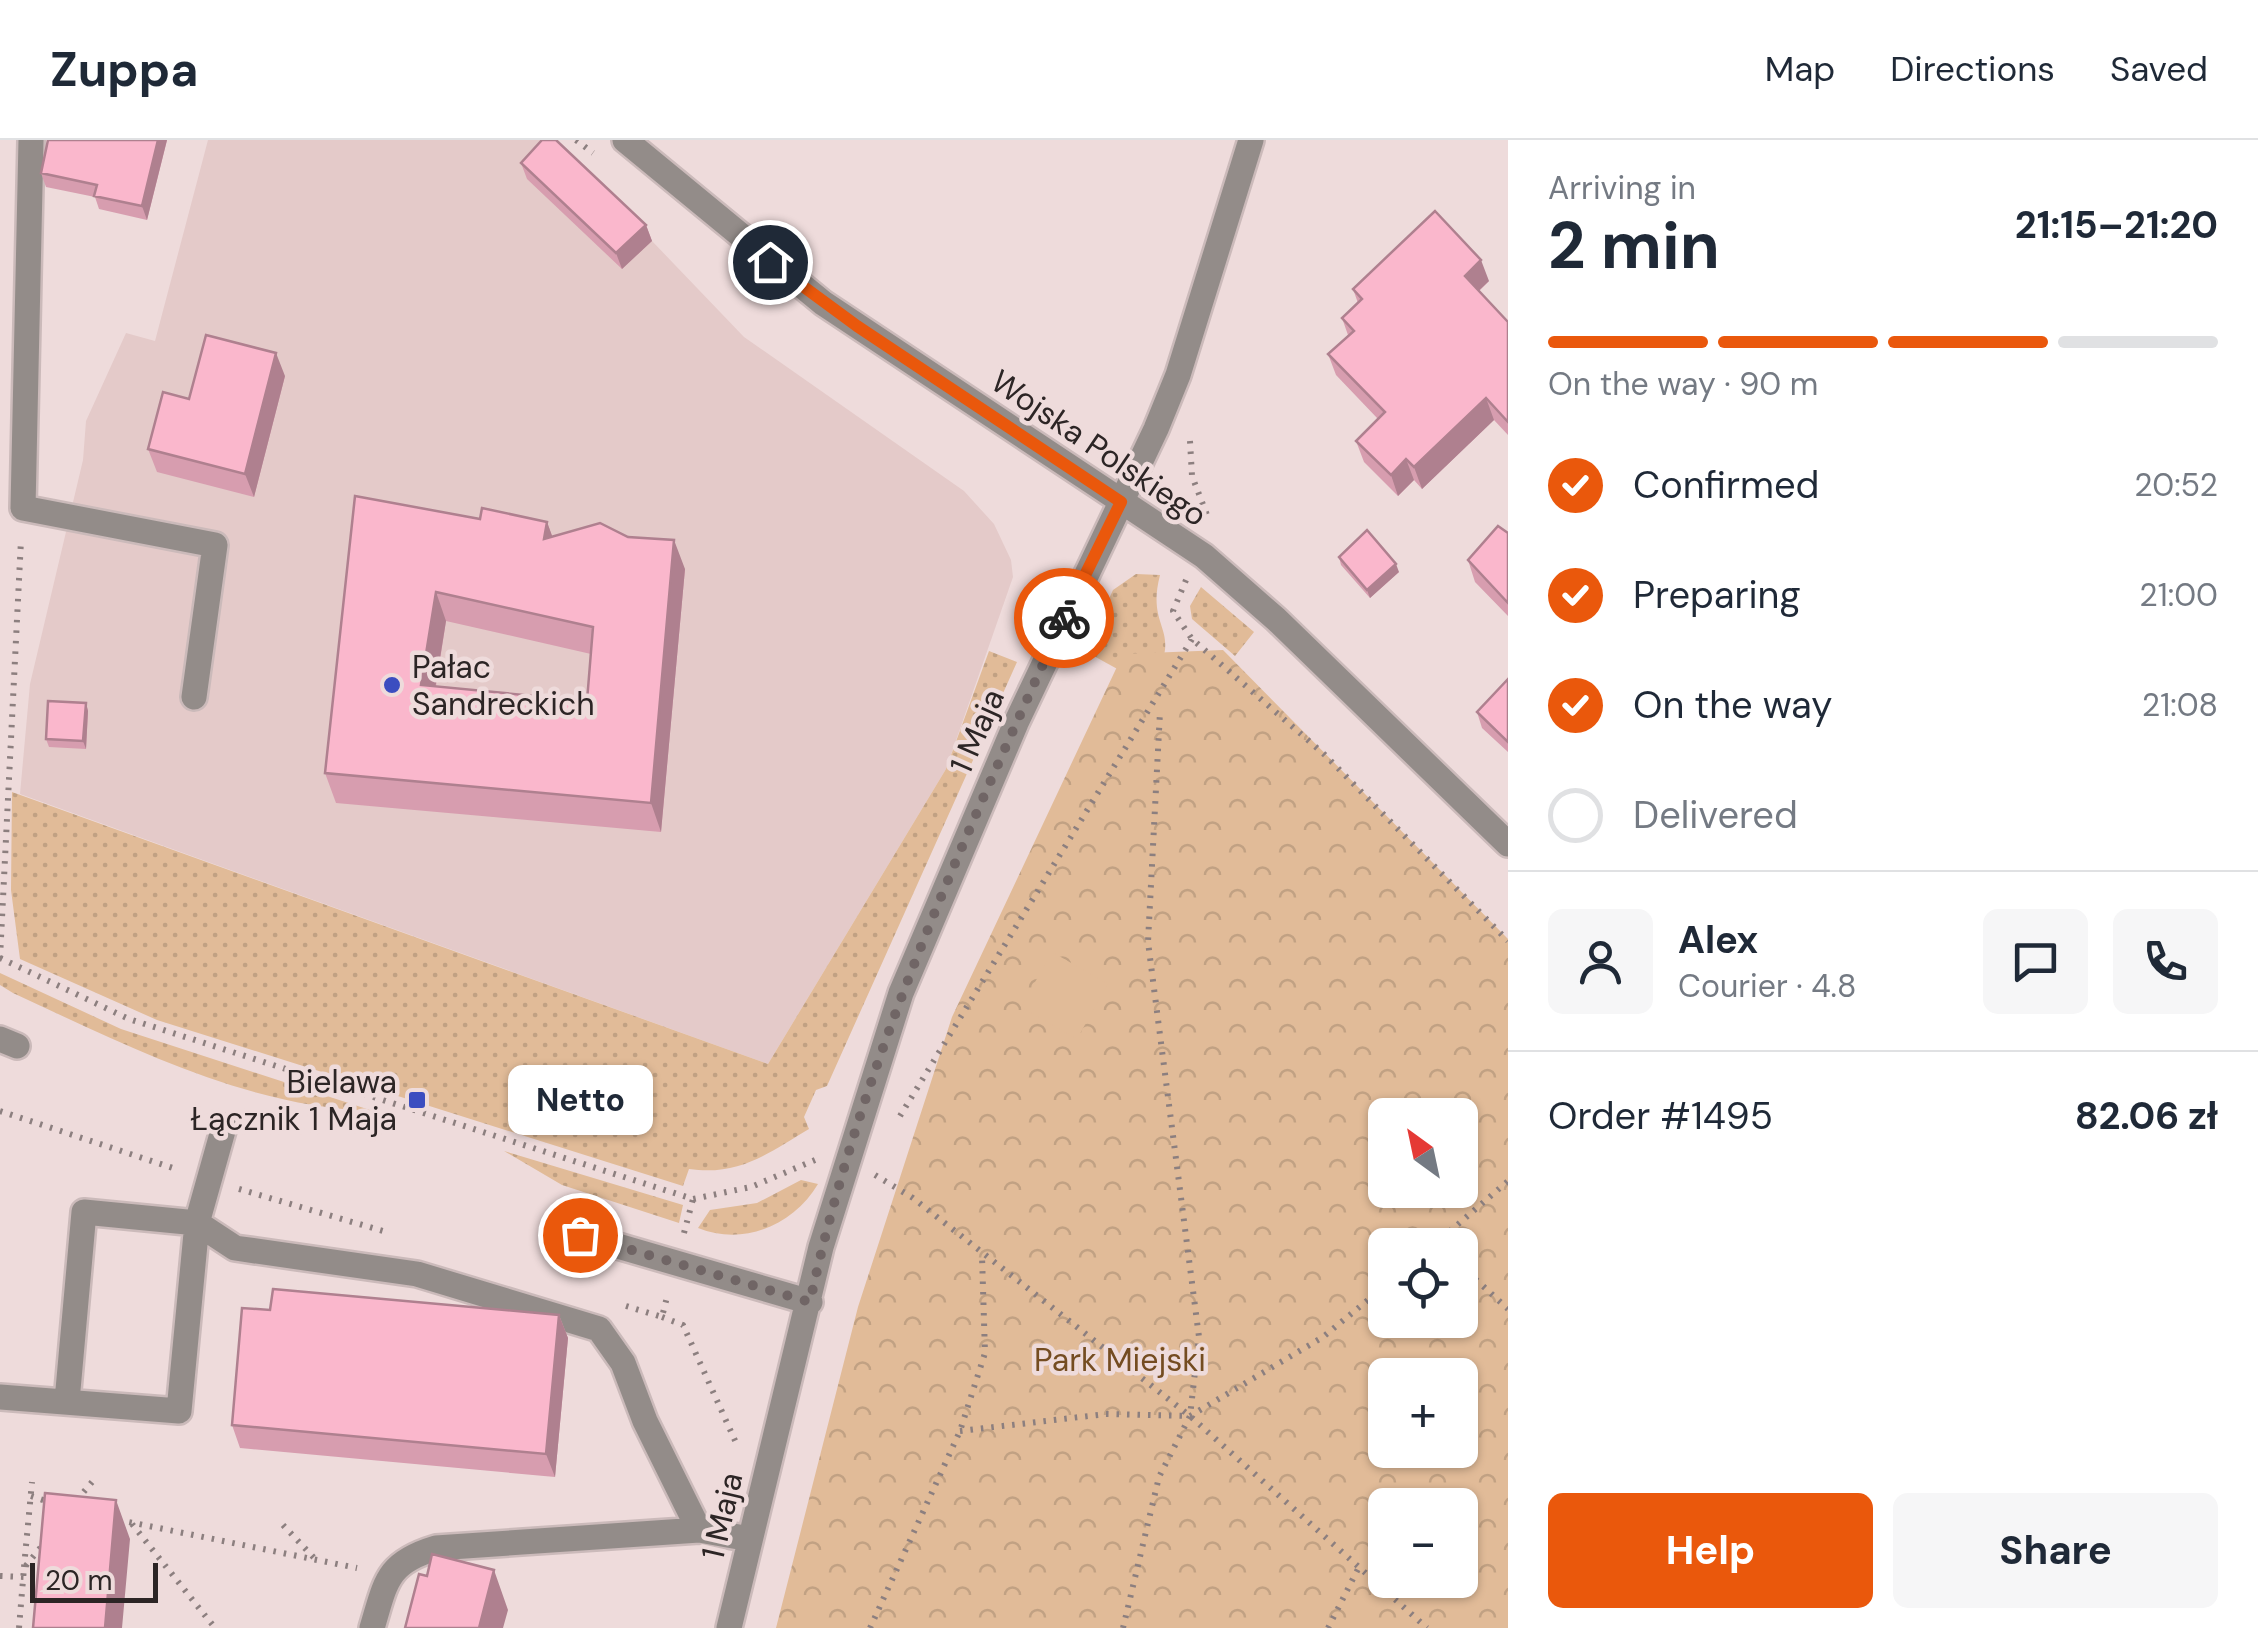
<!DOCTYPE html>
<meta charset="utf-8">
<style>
:root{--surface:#fff;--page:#f6f6f7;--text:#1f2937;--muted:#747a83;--line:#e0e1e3;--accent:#ea580c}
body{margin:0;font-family:"DM Sans",sans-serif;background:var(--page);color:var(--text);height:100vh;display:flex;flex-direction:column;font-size:38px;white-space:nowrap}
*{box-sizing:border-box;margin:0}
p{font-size:32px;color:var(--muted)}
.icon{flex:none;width:55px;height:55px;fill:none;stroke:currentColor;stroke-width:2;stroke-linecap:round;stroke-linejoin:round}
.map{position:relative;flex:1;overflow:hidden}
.side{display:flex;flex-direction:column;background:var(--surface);width:750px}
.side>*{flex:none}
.needle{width:65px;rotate:327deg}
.controls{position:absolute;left:1368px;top:958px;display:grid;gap:20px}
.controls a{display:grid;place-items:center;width:110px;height:110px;border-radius:15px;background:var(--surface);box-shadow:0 2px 8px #0004;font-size:50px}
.scale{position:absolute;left:30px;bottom:25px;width:128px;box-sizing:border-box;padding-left:10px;border:5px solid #2c2525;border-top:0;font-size:28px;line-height:35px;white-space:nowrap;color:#2c2525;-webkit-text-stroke:8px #eedbdb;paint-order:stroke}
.pin{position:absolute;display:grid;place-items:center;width:85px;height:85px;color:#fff;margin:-42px;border:5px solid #fff;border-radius:50%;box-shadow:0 2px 10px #0007}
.courier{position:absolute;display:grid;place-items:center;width:100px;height:100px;margin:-50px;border:8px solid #ea580c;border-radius:50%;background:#fff;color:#222;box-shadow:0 2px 12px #0007}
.bubble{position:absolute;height:70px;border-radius:15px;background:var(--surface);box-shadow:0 2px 8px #0004;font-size:32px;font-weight:700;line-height:70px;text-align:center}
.head em{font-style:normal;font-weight:700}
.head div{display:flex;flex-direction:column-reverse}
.head{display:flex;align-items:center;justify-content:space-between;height:170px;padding:0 40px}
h1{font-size:65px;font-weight:700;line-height:75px}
.bar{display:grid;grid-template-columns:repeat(4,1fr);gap:15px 10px;align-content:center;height:120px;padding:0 40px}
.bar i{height:12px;border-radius:8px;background:var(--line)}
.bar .current{background:var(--accent)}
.bar p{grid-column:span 4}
.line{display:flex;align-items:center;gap:25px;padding:0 40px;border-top:2px solid var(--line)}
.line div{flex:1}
.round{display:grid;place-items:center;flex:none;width:105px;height:105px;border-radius:15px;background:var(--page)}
ol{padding:0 40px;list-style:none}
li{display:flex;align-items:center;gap:30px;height:110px}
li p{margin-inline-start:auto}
li .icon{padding:10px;border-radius:50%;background:var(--accent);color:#fff;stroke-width:4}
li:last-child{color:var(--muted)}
li i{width:55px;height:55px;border:5px solid var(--line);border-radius:50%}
.button{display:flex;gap:20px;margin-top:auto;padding:20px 40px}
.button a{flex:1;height:115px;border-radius:15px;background:var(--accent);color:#fff;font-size:40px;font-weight:700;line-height:115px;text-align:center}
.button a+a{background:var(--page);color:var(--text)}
header{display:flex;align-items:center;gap:60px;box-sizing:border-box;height:140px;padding:0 50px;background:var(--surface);border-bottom:2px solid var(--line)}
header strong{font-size:48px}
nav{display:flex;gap:55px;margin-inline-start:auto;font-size:35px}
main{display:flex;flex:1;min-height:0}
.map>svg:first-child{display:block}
.built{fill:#e4cac9}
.grass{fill:url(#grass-dots)}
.park{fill:url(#park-crowns);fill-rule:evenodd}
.pitch{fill:#e1bb98}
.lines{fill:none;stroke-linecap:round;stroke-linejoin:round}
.minor-casing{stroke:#cbbaba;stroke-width:30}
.path{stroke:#8c7f7f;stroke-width:6;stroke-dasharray:2.5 8;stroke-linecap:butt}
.minor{stroke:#938c89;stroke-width:25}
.wall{fill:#d79daf;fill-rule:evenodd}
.shaded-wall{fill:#af808f}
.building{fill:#fab7cc;stroke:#af808f;stroke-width:2.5;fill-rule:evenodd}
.done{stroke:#706565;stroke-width:10;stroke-dasharray:0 18}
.route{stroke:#ea580c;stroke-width:12}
.poi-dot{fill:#3b4dc0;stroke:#eedbdb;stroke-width:4}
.labels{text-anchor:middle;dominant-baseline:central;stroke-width:9;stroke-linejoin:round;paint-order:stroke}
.street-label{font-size:32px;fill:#2c2525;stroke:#eedbdb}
.poi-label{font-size:32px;fill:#2c2525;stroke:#eedbdb;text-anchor:start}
.park-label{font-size:32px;fill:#744c21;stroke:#eedbdb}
</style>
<header>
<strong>Zuppa</strong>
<nav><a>Map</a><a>Directions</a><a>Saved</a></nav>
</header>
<main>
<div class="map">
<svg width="1508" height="1488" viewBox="0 0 1508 1488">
<defs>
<pattern id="grass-dots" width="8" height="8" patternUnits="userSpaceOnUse" patternTransform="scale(2.5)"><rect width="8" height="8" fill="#e1bb98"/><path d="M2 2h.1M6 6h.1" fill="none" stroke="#c1a183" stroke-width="1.8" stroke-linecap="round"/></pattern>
<pattern id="park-crowns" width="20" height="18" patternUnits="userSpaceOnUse" patternTransform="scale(2.5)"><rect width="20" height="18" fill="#e1bb98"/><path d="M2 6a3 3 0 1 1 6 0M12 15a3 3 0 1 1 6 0" fill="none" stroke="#c1a183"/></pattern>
</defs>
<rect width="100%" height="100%" fill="#eedbdb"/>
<!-- built -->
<path class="built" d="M208,0h335l109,101 92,96 220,154 30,33 17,36 2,17 -67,192 -178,295 -748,-270 10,-110 53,-224 3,-39 40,-88 29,8z"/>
<!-- grass -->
<path class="grass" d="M1136,434l24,1c-15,58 26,52 -10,112l-58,-32 -12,-17 4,-19 13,6 16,-35z
M1201,447l53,45 -19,24 -43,-37 -2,-13z
M989,511l28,11 -190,424 -11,4 -12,27 5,12c-42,25 -70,47 -120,40l-6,17 -526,-166 -137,-61 -9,-69 1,-98 756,272 178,-295z
M0,833l121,56 252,82c-128,-4 -245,-65 -360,-118l-13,-8z
M504,1011l179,54 -4,18 -117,-38z
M801,1040l17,4c-25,42 -75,62 -120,44l12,-18 47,-7z"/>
<!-- park -->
<path class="park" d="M1223,510l285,289v689h-732l82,-321 94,-290 171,-363zM1385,975h75v75h-75zM1385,1105h75v75h-75zM1385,1235h75v75h-75zM1385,1365h75v75h-75z"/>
<!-- pitch -->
<path class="pitch" d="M1052,812l56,32 -31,55 -56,-32z"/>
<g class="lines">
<defs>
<path id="minor" d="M31,0l-8,368 192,37 -21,152
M625,0l198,163 381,253 72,63 232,225
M0,899l17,7
M224,987l-27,96 38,25 182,26 182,55 24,34 22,58 54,109
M580,1095l230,67
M0,1257l179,14 18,-188 -113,-11 -17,189
M372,1488c14,-46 14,-65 64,-80l263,-18 51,9
M729,1488l92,-381 80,-254 115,-270 140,-294 22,-54 73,-235"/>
</defs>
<!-- minor casing -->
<use href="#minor" class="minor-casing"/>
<!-- path -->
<path class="path" d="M576,0l17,13
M1190,301l2,35 15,39
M1186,440l-13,31 19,28 133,116 183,186
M0,818l129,61 564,180 58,-12 64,-27
M0,818l21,-418
M0,971l179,59
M900,976l292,-477
M875,1035l38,23 277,218 237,212
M239,1049l151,44
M684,1093l9,-34
M1434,1105l74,-64
M1460,1125l48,44
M626,1166l36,11 6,-24
M662,1177l21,8 54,120
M960,1291l146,-17 84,2 133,-79 62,-51
M31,1356l18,6
M77,1360l15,-18
M119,1380l238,48
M132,1384l83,104
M283,1385l34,36
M24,1427l8,-85
M0,1436l24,1
M19,1488l5,-60 21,-26
M870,1488l90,-197 25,-78 -3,-97
M1123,1488l36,-151 31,-61 9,-79 -51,-395 12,-230
M1328,1488l31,-61"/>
<!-- minor -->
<use href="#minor" class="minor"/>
</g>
<!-- wall -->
<path class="wall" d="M167,0l-20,80 -48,-11 -4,-12 -49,-10 -5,-14z
M521,23l125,62 6,16 -30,28 -95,-90z
M1489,141l-10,10 29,31v113l-14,-15 -72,69 -8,-9 -16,16 -34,-34 -8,-21 22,-22 -42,-44 -8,-21 20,-19 -6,-17 16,-15 -5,-14z
M285,236l-31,121 -97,-25 -9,-23 41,-50z
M480,379l67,3 5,14 133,33 -24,263 -325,-29 -11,-30zM446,481l145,33 -4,47 -151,-15z
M1508,393v83l-33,-34 -7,-22z
M1339,417l60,15 -29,26 -29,-33z
M1508,539v73l-26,-24 -5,-16z
M86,563l2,8 -2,38 -37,-2 -3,-8z
M270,1170l289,5 9,23 -13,139 -315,-29 -8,-23z"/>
<!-- shaded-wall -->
<path class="shaded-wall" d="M158,0h9l-20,80 -5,-14z
M646,85l6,16 -30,28 -6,-16z
M1481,120l8,21 -17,16 -7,-21z
M276,213l9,23 -31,121 -9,-23z
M1486,258l8,22 -72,69 -8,-22z
M1406,319l8,21 -16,16 -7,-21z
M547,382l11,30 -14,-13z
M674,400l11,29 -24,263 -10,-29z
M1396,424l3,8 -29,26 -3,-8z
M436,452l10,29 -15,93 -10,-29z
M86,563l2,8 -2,38 -3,-8z
M559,1175l9,23 -13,139 -9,-23z
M116,1360l14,39 -8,89h-17z
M494,1430l14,40 -5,18h-24z"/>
<!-- building -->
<path class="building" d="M48,0h110l-16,66 -48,-10 3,-11 -56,-12z
M542,0h14l90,85 -30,28 -95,-90z
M1435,71l46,49 -16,16 43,46v100l-22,-24 -72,69 -8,-8 -15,16 -35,-34 29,-29 -57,-58 26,-23 -12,-13 20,-19 -9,-10z
M206,195l70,18 -31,121 -97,-25 15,-57 26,7z
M355,356l125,23 2,-11 65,14 -3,17 56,-16 28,14 46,3 -23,263 -326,-30zM436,452l157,35 -6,74 -166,-16z
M1498,386l10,7v70l-40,-43z
M1367,390l29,34 -29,26 -28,-33z
M1508,539v63l-31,-30z
M48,561l38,2 -3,38 -37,-2z
M273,1149l286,26 -13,139 -314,-29 10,-117 28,2z
M45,1353l71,7 -11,128h-72z
M432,1414l62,16 -15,58h-74l14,-54 8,2z"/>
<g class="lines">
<!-- done -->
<path class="done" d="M580,1095l230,67c51,-239 153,-462 254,-684"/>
<!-- route -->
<path class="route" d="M770,122l87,64 264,176 -57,116"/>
</g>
<!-- markers -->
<g class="poi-dot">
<circle cx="392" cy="545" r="10"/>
<rect x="407" y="950" width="20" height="20" rx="5"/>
</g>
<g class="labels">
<!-- street labels -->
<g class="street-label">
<text transform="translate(1099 308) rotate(34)">Wojska Polskiego</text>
<text transform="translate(977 591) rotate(-66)">1 Maja</text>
<text transform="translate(722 1376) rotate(-77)">1 Maja</text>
</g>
<!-- poi labels -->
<g class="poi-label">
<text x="412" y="527">Pałac<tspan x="412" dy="37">Sandreckich</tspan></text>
<text x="397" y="942" text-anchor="end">Bielawa<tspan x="397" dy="37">Łącznik 1 Maja</tspan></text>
</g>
<!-- park labels -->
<g class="park-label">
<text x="1120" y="1220">Park Miejski</text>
</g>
</g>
</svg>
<div class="controls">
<a><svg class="needle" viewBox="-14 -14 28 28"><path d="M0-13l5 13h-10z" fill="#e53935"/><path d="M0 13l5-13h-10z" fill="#747a83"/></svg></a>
<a><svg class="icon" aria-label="locate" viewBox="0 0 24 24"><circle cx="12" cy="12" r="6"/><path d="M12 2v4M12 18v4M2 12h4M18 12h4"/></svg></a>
<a>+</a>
<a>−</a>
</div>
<div class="scale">20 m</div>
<div class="pin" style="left:580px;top:1095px;background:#ea580c"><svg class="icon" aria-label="bag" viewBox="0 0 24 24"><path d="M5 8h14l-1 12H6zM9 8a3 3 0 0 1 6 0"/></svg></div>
<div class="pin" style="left:770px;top:122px;background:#1f2937"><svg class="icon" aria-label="home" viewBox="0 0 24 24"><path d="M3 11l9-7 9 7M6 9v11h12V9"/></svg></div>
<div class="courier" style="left:1064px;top:478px"><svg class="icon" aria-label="bike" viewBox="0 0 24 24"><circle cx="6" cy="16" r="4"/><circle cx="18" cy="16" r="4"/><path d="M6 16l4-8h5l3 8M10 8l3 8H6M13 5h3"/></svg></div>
<div class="bubble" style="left:508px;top:925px;width:145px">Netto</div>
</div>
<section class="side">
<div class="head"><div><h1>2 min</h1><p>Arriving in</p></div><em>21:15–21:20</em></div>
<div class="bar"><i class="current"></i><i class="current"></i><i class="current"></i><i></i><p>On the way · 90 m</p></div>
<ol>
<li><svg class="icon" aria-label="check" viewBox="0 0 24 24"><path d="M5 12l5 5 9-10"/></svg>Confirmed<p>20:52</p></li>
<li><svg class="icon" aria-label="check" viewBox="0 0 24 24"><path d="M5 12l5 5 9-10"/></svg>Preparing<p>21:00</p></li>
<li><svg class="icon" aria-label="check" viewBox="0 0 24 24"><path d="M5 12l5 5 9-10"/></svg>On the way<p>21:08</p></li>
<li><i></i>Delivered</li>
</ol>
<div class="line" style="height:180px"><a class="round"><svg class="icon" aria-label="person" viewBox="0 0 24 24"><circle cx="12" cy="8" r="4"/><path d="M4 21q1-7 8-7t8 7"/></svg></a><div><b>Alex</b><p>Courier · 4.8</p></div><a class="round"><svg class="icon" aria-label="chat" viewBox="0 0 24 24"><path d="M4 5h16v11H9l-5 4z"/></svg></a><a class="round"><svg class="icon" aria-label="phone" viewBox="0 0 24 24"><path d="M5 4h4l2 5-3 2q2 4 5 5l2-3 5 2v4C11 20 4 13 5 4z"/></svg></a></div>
<div class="line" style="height:130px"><div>Order #1495</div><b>82.06 zł</b></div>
<div class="button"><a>Help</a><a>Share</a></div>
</section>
</main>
